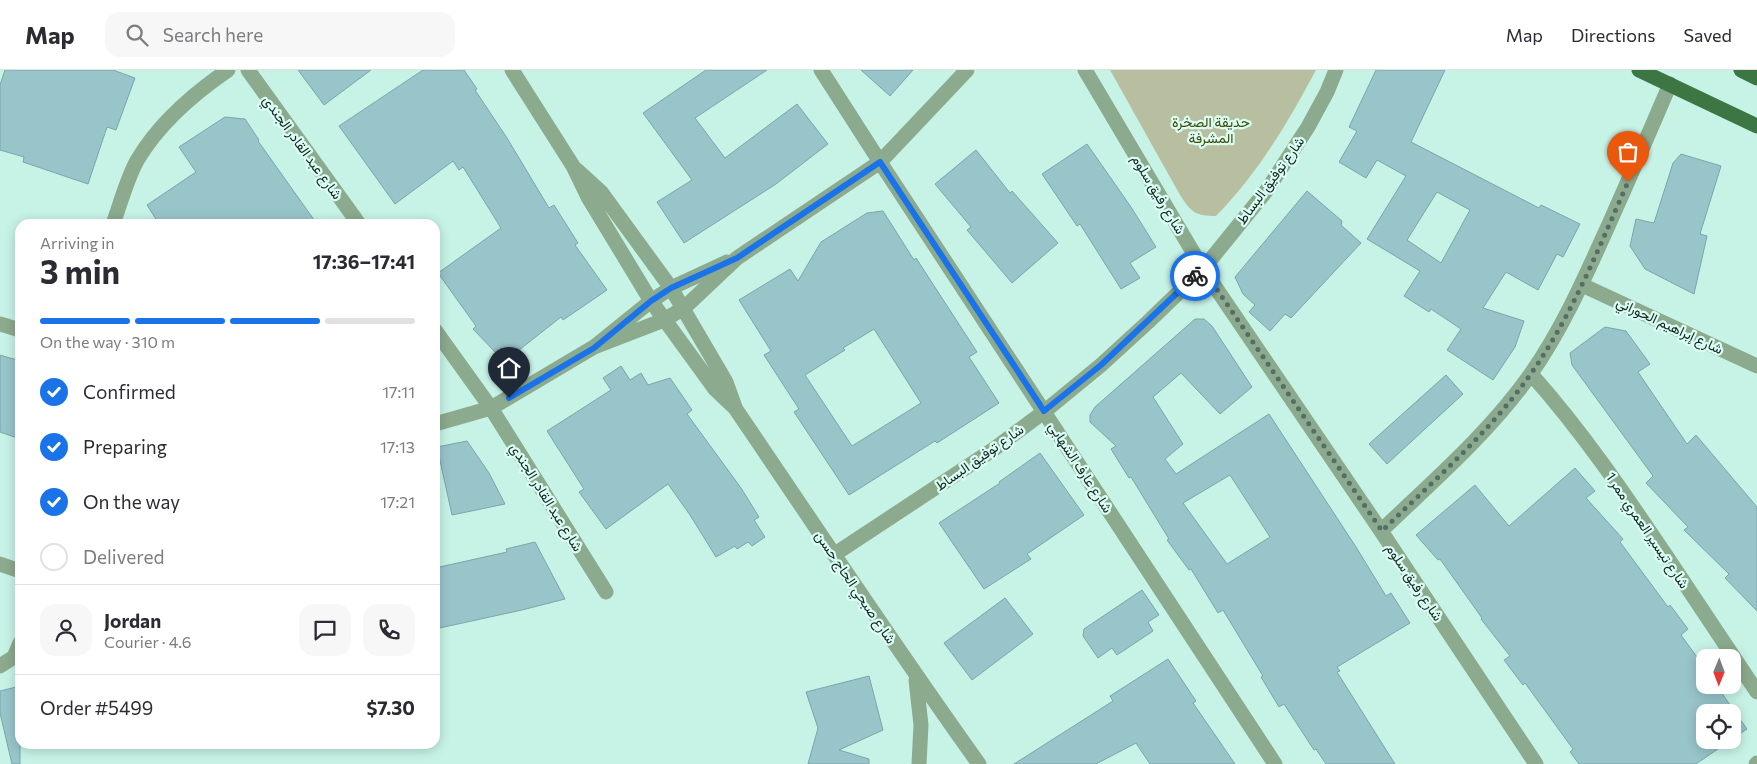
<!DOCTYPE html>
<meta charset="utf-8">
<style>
:root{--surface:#fff;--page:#f7f7f7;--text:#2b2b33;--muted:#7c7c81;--line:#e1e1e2;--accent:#1a73e8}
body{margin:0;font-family:Commissioner,Vazirmatn,sans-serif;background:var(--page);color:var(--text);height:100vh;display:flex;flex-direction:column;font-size:19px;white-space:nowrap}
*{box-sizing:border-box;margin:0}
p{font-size:16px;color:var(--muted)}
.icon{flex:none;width:28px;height:28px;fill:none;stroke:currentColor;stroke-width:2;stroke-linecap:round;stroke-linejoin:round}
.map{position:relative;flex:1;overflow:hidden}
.panel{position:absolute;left:15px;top:149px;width:425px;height:530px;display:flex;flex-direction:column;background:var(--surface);border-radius:15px;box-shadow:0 2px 12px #0003}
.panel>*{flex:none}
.needle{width:32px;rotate:181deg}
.tools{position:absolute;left:1696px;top:579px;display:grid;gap:10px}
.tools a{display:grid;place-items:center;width:45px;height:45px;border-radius:10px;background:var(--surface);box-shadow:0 2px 12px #0003;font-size:25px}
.pin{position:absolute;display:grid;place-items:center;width:42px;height:42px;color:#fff;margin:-51px -21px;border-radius:50% 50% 50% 0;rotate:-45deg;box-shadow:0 0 5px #0007}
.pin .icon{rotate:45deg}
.courier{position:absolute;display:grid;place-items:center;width:50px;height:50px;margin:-25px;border:4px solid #1a73e8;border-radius:50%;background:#fff;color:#222;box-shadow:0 1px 6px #0007}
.summary em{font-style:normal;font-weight:700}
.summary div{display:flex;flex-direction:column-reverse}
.summary{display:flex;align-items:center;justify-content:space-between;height:85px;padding:0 25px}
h1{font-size:32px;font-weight:700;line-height:38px}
.bar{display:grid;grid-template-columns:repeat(4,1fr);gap:8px 5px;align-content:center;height:60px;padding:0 25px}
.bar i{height:6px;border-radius:4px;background:var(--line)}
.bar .selected{background:var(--accent)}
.bar p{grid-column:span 4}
.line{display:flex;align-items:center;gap:12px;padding:0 25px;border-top:1px solid var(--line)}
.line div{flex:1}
.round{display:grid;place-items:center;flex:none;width:52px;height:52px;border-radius:15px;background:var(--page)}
ol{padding:0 25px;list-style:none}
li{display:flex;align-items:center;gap:15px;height:55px}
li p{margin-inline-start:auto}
li .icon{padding:5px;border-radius:50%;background:var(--accent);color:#fff;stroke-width:4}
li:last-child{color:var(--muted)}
li i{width:28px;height:28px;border:2px solid var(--line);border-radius:50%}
header{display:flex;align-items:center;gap:30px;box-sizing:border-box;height:70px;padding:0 25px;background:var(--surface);border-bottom:1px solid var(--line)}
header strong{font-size:24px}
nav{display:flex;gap:28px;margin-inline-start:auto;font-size:18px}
.search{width:350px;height:45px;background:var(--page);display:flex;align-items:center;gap:12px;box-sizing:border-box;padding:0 18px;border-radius:15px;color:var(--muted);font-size:19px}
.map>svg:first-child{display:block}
.green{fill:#b8bfa0}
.building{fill:#98c5ca;stroke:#79a6aa;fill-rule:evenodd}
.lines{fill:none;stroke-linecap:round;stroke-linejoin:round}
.minor{stroke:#8caa8e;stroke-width:15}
.major{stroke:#3c7643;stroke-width:15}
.done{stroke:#546e67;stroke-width:5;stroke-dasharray:0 9}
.route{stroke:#1a73e8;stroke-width:6}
.labels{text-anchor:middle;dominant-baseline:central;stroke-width:4.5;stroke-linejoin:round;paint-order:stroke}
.park-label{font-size:14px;fill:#414a06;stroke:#dbfef4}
.street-label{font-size:14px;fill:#162722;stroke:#dbfef4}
</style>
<header>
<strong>Map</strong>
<div class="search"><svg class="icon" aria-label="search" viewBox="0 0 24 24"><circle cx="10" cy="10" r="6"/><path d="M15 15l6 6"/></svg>Search here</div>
<nav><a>Map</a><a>Directions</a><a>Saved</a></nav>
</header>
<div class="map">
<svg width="1757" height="694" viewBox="0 0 1757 694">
<rect width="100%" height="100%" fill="#c7f3e6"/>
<!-- green -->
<path class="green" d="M1110,0h206c-28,53 -59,104 -100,146 -21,0 -25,-4 -36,-21z"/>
<!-- building -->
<path class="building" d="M5,0h108l22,8 -19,52 -9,-3 -19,57 -65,-22 1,-5 -24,-7v-65z
M298,0h73l-47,35z
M423,0h41l13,19 -2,1 32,48 42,70 5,-3 24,38 -3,2 32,45 -44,30 -2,-3 -47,37h-17l-24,-25 3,-3 -38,-53 63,-45 -38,-61 -4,3 -6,-9 -58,43 -56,-78z
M706,0h61l-72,48 30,40 72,-54 31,40 -52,40 -92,59 -27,-41 35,-22 -49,-67z
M861,0h52l-23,26z
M1376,0h69l-34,72 128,66 2,-3 39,19 -17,33 -6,-3 -19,36 -32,-18 -23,36 41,13 -9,26 -22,33 -46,-30 14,-21 -30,-20 -2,3 -25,-16 16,-25 -53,-32 39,-63 -29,-16 -11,18 -27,-16 18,-31 -8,-4zM1437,122l33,18 -29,53 -34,-23z
M225,47l20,2 14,21 -1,1 59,83h-158l-12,-19 49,-33 -17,-25z
M1087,74l44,63 25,40 -26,16 10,15 -19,11 -41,-65 -3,2 -35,-52z
M976,80l34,43 2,-2 46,52 -46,40 -45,-53 4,-3 -36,-43z
M1681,84l40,12 -21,68 7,2 -13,58 -49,-25 -15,-23 6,-27 18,4 19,-60z
M1307,121l35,30 -1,4 20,18 -70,75 -6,-4 -15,17 -21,-19 6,-7 -12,-11 -8,-17z
M883,141l31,49 2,-2 61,94 -8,5 30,46 -62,40 -2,-2 -86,54 -55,-83 5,-3 -35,-54 7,-4 -32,-51 51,-31 8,12 23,-39 46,-29zM874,259l47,74 -69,43 -47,-71 40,-25 -2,-2z
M1195,249h9l8,7 40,61 -32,27 -39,-41 -28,24 30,47 -18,15 11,15 93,-60 87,133 30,49 5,-3 19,30 -73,44 3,4 -3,1 58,92h-69l-10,-15 -2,1 -30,-46 -5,3 -18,-30 2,-1 -40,-66 -5,3 -27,-44 -2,1 -22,-30 2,-1 -38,-62 -2,1 -18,-29 5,-3 -26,-24v-7l5,-8zM1230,405l40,62 -43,27 -44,-61z
M1605,257l21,4 24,33 -12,8 49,72 9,-9 61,72v104l-32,-33 4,-4 -45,-44 4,-3 -42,-44 7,-7 -81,-111 -2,-12z
M0,285l20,6v78l-20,-7z
M621,296l9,14 11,-7 7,12 22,-7 22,32 -5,4 54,74 18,29 -5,3 11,17 -13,9 -4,-4 -11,7 -2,-3 -19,11 -26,-42 -22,-31 -62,45 -27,-37 5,-3 -37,-58 64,-41 -8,-12z
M1446,305l17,19 -76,70 -18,-20z
M467,371l22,32 16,31 -53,11 -15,-68z
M1040,383l44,62 -57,39 4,5 -47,30 -45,-66 61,-40 -1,-1z
M1575,398l20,23 -9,7 37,41 -3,3 48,65 2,-2 18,24 -7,6 24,33v17h11l31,44 -15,10v-27h-27v28h26l-35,24h-117l-9,-12 3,-3 -48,-66 -2,2 -19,-25 6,-4 -29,-37 1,-1 -42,-59 -2,1 -22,-25 59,-50 34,41z
M535,472l30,57 -43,11 -87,19v-61l72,-16 -1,-3z
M1142,520l17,25 -11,7 5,9 -36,24 -5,-7 -14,10 -15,-22 1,-7z
M1005,528l28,36 -61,46 -28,-37z
M1168,589l28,42 -3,2 42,61h-85l-14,-21 -40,21h-82l99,-63 -3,-5z
M869,606l14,54 -44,20 30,9v5h-61l10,-36 -12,-36z
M20,616v78h-8l-12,-51v-22z"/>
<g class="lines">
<!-- minor -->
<path class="minor" d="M248,0l111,154
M512,0l61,96 15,31 63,104 64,88 20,19c81,119 160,239 244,356
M821,0l59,92 395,602
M1085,0l118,199 178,262 155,233
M577,100l24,22 70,96 55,94 9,25
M113,154c7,-19 15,-49 25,-65 22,-37 55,-65 90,-89
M1582,215l175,81
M0,254l20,6
M435,260l56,78 115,184
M594,277l70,-27 20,-12 53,-50 143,-96 87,-92
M1531,304c51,57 93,119 136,183 30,45 60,90 90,135
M435,354l56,-16 103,-61 57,-46 20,-13 56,-26
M1381,461c52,-50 108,-98 149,-156 33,-47 56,-100 79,-151 21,-47 41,-93 61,-140
M835,484l159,-105 51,-38 56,-46 47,-43 55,-53 64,-79 41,-63 19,-35 9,-22
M0,494l20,7
M0,596l14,-9 6,-14
M916,610l5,45 -2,39
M1756,694l1,-1"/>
<!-- major -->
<path class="major" d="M1639,0l118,56
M1741,0l16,8"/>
</g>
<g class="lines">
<!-- done -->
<path class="done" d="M1195,206l8,-7 179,262c51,-50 107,-98 148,-156 42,-59 69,-128 98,-193"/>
<!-- route -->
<path class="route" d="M509,328l85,-50 57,-47 20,-13 66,-30 143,-96 164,249 57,-46 94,-89"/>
</g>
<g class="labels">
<!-- park labels -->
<g class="park-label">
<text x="1211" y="51">حديقة الصخرة<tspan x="1211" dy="16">المشرفة</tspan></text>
</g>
<!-- street labels -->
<g class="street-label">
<text transform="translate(303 77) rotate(54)">شارع عبد القادر الجندي</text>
<text transform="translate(1270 110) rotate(-54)">شارع توفيق البساط</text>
<text transform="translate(1159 124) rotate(59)">شارع رفيق سلوم</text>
<text transform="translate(1670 255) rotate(25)">شارع إبراهيم الحوراني</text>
<text transform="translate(979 387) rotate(-35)">شارع توفيق البساط</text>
<text transform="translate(1081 397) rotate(57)">شارع عارف الشهابي</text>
<text transform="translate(547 427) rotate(58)">شارع عبد القادر الجندي</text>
<text transform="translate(1648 460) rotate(56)">شارع تيسير العمري ممر 1</text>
<text transform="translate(1415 512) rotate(56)">شارع رفيق سلوم</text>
<text transform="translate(856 517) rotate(56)">شارع صبحي الحاج حسن</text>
</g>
</g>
</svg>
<div class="tools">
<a><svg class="needle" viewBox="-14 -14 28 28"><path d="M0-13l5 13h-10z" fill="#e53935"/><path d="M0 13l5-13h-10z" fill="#7c7c81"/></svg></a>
<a><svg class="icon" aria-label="locate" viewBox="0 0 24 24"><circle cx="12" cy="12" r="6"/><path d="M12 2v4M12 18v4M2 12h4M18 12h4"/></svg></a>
</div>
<div class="pin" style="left:1628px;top:112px;background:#ea580c"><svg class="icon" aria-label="bag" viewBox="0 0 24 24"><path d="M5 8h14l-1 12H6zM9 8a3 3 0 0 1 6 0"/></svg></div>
<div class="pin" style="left:509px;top:328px;background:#1f2937"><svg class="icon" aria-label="home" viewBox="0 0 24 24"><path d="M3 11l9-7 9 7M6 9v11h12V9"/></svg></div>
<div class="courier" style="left:1195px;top:206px"><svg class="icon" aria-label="bike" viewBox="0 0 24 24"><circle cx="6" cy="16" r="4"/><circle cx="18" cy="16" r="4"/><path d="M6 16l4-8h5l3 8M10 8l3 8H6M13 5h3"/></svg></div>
<section class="panel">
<div class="summary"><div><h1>3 min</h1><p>Arriving in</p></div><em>17:36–17:41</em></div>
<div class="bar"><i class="selected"></i><i class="selected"></i><i class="selected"></i><i></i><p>On the way · 310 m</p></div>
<ol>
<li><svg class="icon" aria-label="check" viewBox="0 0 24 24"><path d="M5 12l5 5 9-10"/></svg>Confirmed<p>17:11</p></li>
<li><svg class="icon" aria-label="check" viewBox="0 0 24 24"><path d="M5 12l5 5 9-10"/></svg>Preparing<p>17:13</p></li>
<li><svg class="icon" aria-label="check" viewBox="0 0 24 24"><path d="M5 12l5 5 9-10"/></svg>On the way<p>17:21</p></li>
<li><i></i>Delivered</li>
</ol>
<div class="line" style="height:90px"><a class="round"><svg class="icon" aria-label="person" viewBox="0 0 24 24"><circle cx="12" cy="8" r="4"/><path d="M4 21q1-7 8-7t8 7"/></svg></a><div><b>Jordan</b><p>Courier · 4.6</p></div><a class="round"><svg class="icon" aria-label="chat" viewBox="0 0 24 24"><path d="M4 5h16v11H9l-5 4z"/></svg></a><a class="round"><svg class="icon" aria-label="phone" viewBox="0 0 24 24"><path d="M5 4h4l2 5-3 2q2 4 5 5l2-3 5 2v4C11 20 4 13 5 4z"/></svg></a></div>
<div class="line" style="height:65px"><div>Order #5499</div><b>$7.30</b></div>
</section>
</div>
